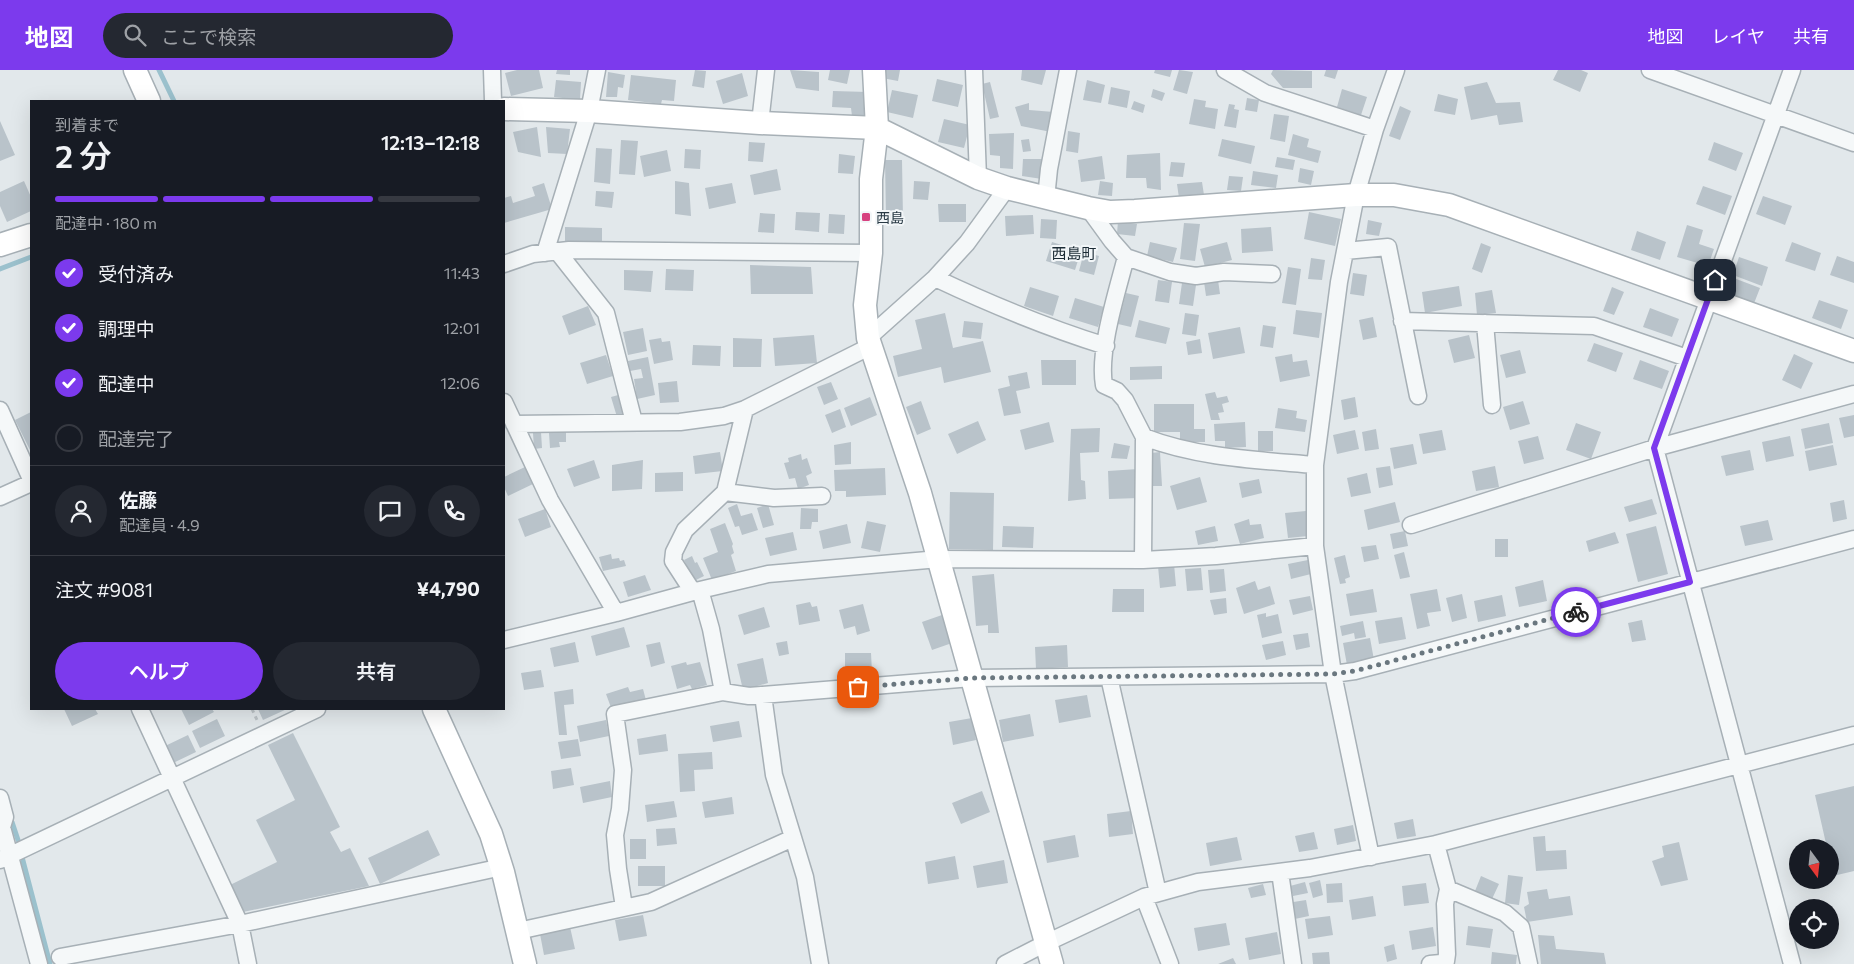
<!DOCTYPE html>
<html lang="ja">
<meta charset="utf-8">
<style>
:root{--surface:#171b24;--page:#242831;--text:#f1f3f6;--muted:#9ea1a6;--line:#363941;--accent:#7c3aed}
body{margin:0;font-family:Commissioner,"Noto Sans JP",sans-serif;background:var(--page);color:var(--text);height:100vh;display:flex;flex-direction:column;font-size:19px;white-space:nowrap}
*{box-sizing:border-box;margin:0}
p{font-size:16px;color:var(--muted)}
.icon{flex:none;width:28px;height:28px;fill:none;stroke:currentColor;stroke-width:2;stroke-linecap:round;stroke-linejoin:round}
.map{position:relative;flex:1;overflow:hidden}
.drawer{position:absolute;left:30px;top:30px;width:475px;height:610px;display:flex;flex-direction:column;background:var(--surface);border-radius:0px;box-shadow:0 5px 20px #0002}
.drawer>*{flex:none}
.needle{width:32px;rotate:165deg}
.tools{position:absolute;left:1789px;top:769px;display:grid;gap:10px}
.tools a{display:grid;place-items:center;width:50px;height:50px;border-radius:50%;background:var(--surface);box-shadow:0 5px 20px #0002;font-size:25px}
.pin{position:absolute;display:grid;place-items:center;width:42px;height:42px;color:#fff;margin:-21px;border-radius:10px;box-shadow:0 2px 8px #0006}
.courier{position:absolute;display:grid;place-items:center;width:50px;height:50px;margin:-25px;border:4px solid #7c3aed;border-radius:50%;background:#fff;color:#222;box-shadow:0 1px 6px #0007}
.head em{font-style:normal;font-weight:600}
.head div{display:flex;flex-direction:column-reverse}
.head{display:flex;align-items:center;justify-content:space-between;height:85px;padding:0 25px}
h1{font-size:32px;font-weight:600;line-height:38px}
.bar{display:grid;grid-template-columns:repeat(4,1fr);gap:8px 5px;align-content:center;height:60px;padding:0 25px}
.bar i{height:6px;border-radius:4px;background:var(--line)}
.bar .selected{background:var(--accent)}
.bar p{grid-column:span 4}
.line{display:flex;align-items:center;gap:12px;padding:0 25px;border-top:1px solid var(--line)}
.line div{flex:1}
.round{display:grid;place-items:center;flex:none;width:52px;height:52px;border-radius:26px;background:var(--page)}
ol{padding:0 25px;list-style:none}
li{display:flex;align-items:center;gap:15px;height:55px}
li p{margin-inline-start:auto}
li .icon{padding:5px;border-radius:50%;background:var(--accent);color:#fff;stroke-width:4}
li:last-child{color:var(--muted)}
li i{width:28px;height:28px;border:2px solid var(--line);border-radius:50%}
.action{display:flex;gap:10px;margin-top:auto;padding:10px 25px}
.action a{flex:1;height:58px;border-radius:30px;background:var(--accent);color:#fff;font-size:20px;font-weight:600;line-height:58px;text-align:center}
.action a+a{background:var(--page);color:var(--text)}
header{display:flex;align-items:center;gap:30px;box-sizing:border-box;height:70px;padding:0 25px;background:var(--accent);color:#fff}
header strong{font-size:24px}
nav{display:flex;gap:28px;margin-inline-start:auto;font-size:18px}
.search{width:350px;height:45px;background:var(--page);display:flex;align-items:center;gap:12px;box-sizing:border-box;padding:0 18px;border-radius:28px;color:var(--muted);font-size:19px}
.map>svg:first-child{display:block}
.lines{fill:none;stroke-linecap:round;stroke-linejoin:round}
.stream{stroke:#9bc1cd;stroke-width:5}
.building{fill:#b9c3ca}
.street-casing{stroke:#a7b0b6;stroke-width:19}
.secondary-casing{stroke:#a7b0b6;stroke-width:25}
.path{stroke:#bcc3c7;stroke-width:3;stroke-dasharray:4 4;stroke-linecap:butt}
.street{stroke:#f5f8f9;stroke-width:16}
.secondary{stroke:#fff;stroke-width:22}
.done{stroke:#6a777f;stroke-width:5;stroke-dasharray:0 9}
.route{stroke:#7c3aed;stroke-width:6}
.poi-dot{fill:#d7417f;stroke:#f2f6f8;stroke-width:2}
.labels{text-anchor:middle;dominant-baseline:central;stroke-width:4;stroke-linejoin:round;paint-order:stroke}
.poi-label{font-size:14px;fill:#293a45;stroke:#f2f6f8;text-anchor:start}
.neighbourhood-label{font-size:15px;fill:#1b2b35;stroke:#f2f6f8}
</style>
<header>
<strong>地図</strong>
<div class="search"><svg class="icon" aria-label="search" viewBox="0 0 24 24"><circle cx="10" cy="10" r="6"/><path d="M15 15l6 6"/></svg>ここで検索</div>
<nav><a>地図</a><a>レイヤ</a><a>共有</a></nav>
</header>
<div class="map">
<svg width="1854" height="894" viewBox="0 0 1854 894">
<rect width="100%" height="100%" fill="#e2e8eb"/>
<g class="lines">
<!-- stream -->
<path class="stream" d="M159,0l15,31
M0,199l31,-12
M12,752l6,18
M22,787l28,107"/>
</g>
<!-- building -->
<path class="building" d="M517,0h22l4,18 -32,8 -6,-23z
M557,0h13v5l-14,-1z
M695,0l11,1 -2,17 -12,-2z
M790,0l29,2v19l-23,-3z
M830,0h20l-3,14 -19,-4z
M883,0h17l-2,11 -16,-3z
M1022,0h24l-4,15 -21,-5z
M1155,0h17l-2,7 -16,-4z
M1179,0l14,2 -6,22 -14,-4z
M1273,0l39,1v17h-29l-12,-14z
M1326,0h12l-3,9 -11,-3z
M1558,0h23l7,3 -8,19 -27,-12z
M608,2l17,3 -2,13 -5,-1 -1,10h-11z
M742,3l6,23 -25,8 -7,-23z
M631,5l45,5 -2,21 -12,-1 -1,4 -33,-4z
M937,9l26,6 -5,22 -26,-6z
M556,10l25,2 -1,18 -26,-3z
M1087,10l18,5 -4,18 -18,-3z
M990,12l9,35 -9,2 -8,-35z
M1487,12l9,21 24,-1 3,20 -24,3 -2,-10 -26,5 -7,-33z
M1111,17l19,4 -3,17 -19,-4z
M1153,19l12,4 -3,8 -11,-4z
M1342,19l25,8 -6,18 -24,-8z
M892,20l26,5 -5,23 -26,-6z
M833,21l35,1 1,23 -17,1 -1,-8 -19,-1z
M1438,24l20,5 -3,16 -21,-4z
M1247,28l12,2 -2,12 -12,-2z
M1194,29l12,2 -1,6 13,2 -3,20 -26,-5z
M1134,31l11,4 -2,8 -12,-4z
M1029,33v7l25,2 -3,20 -30,-6 -6,-19z
M1229,34l6,1 -1,4 5,1 -3,18 -12,-2z
M1400,36l11,5 -11,29 -11,-4z
M1274,44l15,2 -4,26 -15,-3z
M944,49l26,6 -6,23 -26,-6z
M0,51l15,34 -15,6z
M537,57l4,30 -23,-5 -5,-20z
M546,57l24,2 -3,25 -19,-1z
M1068,61l12,2 -2,20 -12,-2z
M1014,63l-1,36 -13,-1v-12l-10,-1 -1,-21z
M1293,64l16,5 -2,8 14,4 -3,12 -30,-8z
M1029,69l2,12 -8,1 -2,-12z
M1222,69l33,7 -4,18 -33,-8z
M621,70l17,1 -3,34 -16,-1z
M749,72l16,1 -2,19 -15,-1z
M1714,72l29,11 -7,18 -28,-11z
M596,78l16,1 -2,35 -16,-2z
M685,79l16,1 -1,19 -16,-1z
M667,80l4,21 -27,6 -4,-21z
M1160,83l1,37 -14,-2 -1,-10h-20l1,-23z
M839,84l16,2 -2,18 -15,-1z
M1102,86l3,23 -24,3 -3,-22z
M1277,87l18,3 -2,10 -18,-3z
M1023,89h21l-2,20 -20,-3z
M885,90h17l1,59h-17z
M1171,92l14,1 -2,14 -14,-1z
M1300,98l14,3 -3,14 -13,-3z
M777,99l4,21 -27,5 -4,-20z
M1253,101l25,4 -2,13 -25,-3z
M1229,106l14,1 -2,14 -14,-1z
M24,111l7,16v14l-24,11 -7,-16v-14z
M675,111l14,2 2,33 -16,-2z
M914,111l16,1 -2,18 -15,-1z
M1100,111l13,2 -1,13 -14,-1z
M1202,112l2,13 -25,3 -2,-14z
M544,113l8,26 -48,14v-25l7,-2 2,7 22,-7 -3,-9z
M732,113l4,20 -27,6 -4,-21z
M1703,116l29,10 -7,19 -29,-11z
M596,121l18,1 -2,16 -17,-2z
M1763,126l29,10 -7,19 -29,-11z
M938,134h28v18h-27z
M796,142l24,1 -1,19 -24,-2z
M1309,142l32,7 -6,27 -31,-7z
M760,143l15,1 -1,19 -16,-1z
M829,144l16,1 -1,19 -16,-1z
M1033,145l1,19 -28,2 -1,-20z
M1041,149l16,1 -1,19 -16,-1z
M1368,150l14,3 -3,13 -13,-2z
M1118,151l19,3 -2,12 -18,-2z
M1184,153l16,1 -5,37 -15,-2z
M1687,155l16,5 -4,14 15,5 -6,17 -31,-9z
M565,157l37,1v18l-37,-1z
M1271,157l2,24 -31,2 -1,-24z
M1637,161l29,11 -6,18 -29,-10z
M1052,172l29,9 -6,19 -29,-9z
M1150,172l27,6 -4,14 -26,-6z
M1227,172l5,18 -27,7 -5,-18z
M1792,172l29,11 -6,18 -30,-10z
M1481,173l10,4 -9,26 -10,-4z
M1084,182l15,4 -5,19 -15,-4z
M1837,186l17,6v21l-24,-8z
M1739,187l29,10 -6,19 -29,-11z
M1311,188l14,2 -3,20 -14,-1z
M750,195l61,2 2,27h-62z
M1288,197l13,2 -5,36 -14,-2z
M666,199l28,1 -1,21 -28,-1z
M624,200l29,1 -2,21 -27,-2z
M1353,203l14,2 -3,21 -14,-2z
M1731,207l29,11 -7,18 -29,-10z
M1158,210l14,2 -3,21 -14,-2z
M1218,210l2,14 -14,2 -2,-14z
M1182,213l14,2 -3,21 -14,-2z
M1459,216l3,20 -37,7 -3,-21z
M1030,217l29,9 -6,20 -29,-10z
M1612,217l12,5 -10,23 -11,-4z
M1492,220l4,23 -19,2 -2,-22z
M1126,223l13,3 -8,31 -13,-3z
M1075,228l29,9 -6,20 -29,-9z
M1819,230l29,10 -7,19 -29,-11z
M588,236l8,19 -27,10 -7,-19z
M1650,238l29,11 -7,18 -29,-10z
M1296,240l26,3 -3,25 -26,-4z
M945,243l8,35 30,-7 8,31 -47,11 -3,-16 -43,10 -5,-21 29,-7 -7,-29z
M1185,243l14,2 -3,21 -14,-2z
M1373,247l4,20 -14,3 -4,-20z
M1139,250l31,8 -4,16 -31,-7z
M964,251l19,2 -2,16 -19,-2z
M1263,255l13,2 -3,21 -13,-2z
M1240,257l5,26 -32,6 -5,-26z
M643,258l4,23 -19,4 -5,-23z
M814,265l3,28 -42,3 -2,-28z
M1469,265l6,23 -21,5 -6,-23z
M661,268l1,4 8,-1 3,19 -19,4 -5,-24z
M733,268l29,1 -1,28h-28z
M1200,269l2,14 -14,2 -2,-13z
M1594,273l29,10 -7,19 -29,-11z
M693,275l28,1 -1,20 -28,-1z
M1520,280l6,23 -20,5 -6,-23z
M1292,284l1,8 14,-2 3,16 -30,6 -5,-25z
M1794,284l19,9 -12,26 -19,-9z
M606,285l7,21 -26,8 -7,-21z
M648,287l7,38 -18,4 -3,-20 9,-1 -2,-9 -11,2 -2,-10z
M1041,290h35v25h-34z
M1640,290l29,11 -7,18 -29,-10z
M1162,296v13l-32,1v-13z
M1027,302l3,16 -14,3 5,22 -17,3 -6,-27 12,-3 -2,-10z
M677,311l2,21 -19,1 -2,-20z
M831,312l7,17 -14,6 -7,-18z
M1215,322l2,6 10,-2 2,6 -7,2 2,8 -6,1 2,7h-9l-6,-26z
M622,324l6,20 -11,3 -6,-20z
M870,327l7,18 -26,11 -7,-18z
M1355,327l3,20 -14,3 -3,-20z
M921,331l10,28 -14,6 -11,-28z
M1523,331l7,23 -20,6 -7,-23z
M1154,334h40v25h11v13h-25v-10h-26z
M1278,338l19,3 -1,7 11,2 -2,12 -30,-4z
M840,339l6,18 -14,6 -7,-18z
M31,342v40l-16,-32z
M1854,345v21l-10,2 -5,-20z
M978,351l8,19 -29,14 -9,-20z
M1049,352l5,20 -29,8 -5,-20z
M1245,352l1,25 -21,1v-7h-10l-1,-17z
M1576,353l25,9 -10,27 -25,-9z
M1829,353l4,20 -28,6 -4,-20z
M1100,358l-1,24 -19,1 1,27 4,1 1,18 -18,2 3,-72z
M1376,359l3,20 -14,2 -3,-19z
M1355,360l4,19 -22,5 -4,-19z
M1442,360l4,20 -23,4 -4,-20z
M566,361v11h-7l1,5 -10,1 -1,-15z
M1258,361h15v20h-15z
M541,362l1,16 -8,1 -1,-16z
M1538,366l6,23 -20,5 -6,-23z
M1790,366l4,20 -28,6 -4,-20z
M851,372v22l-16,1 -1,-20z
M1114,373l16,3 -3,13 -16,-1z
M1413,374l4,20 -23,5 -4,-21z
M1833,375l4,20 -28,6 -4,-20z
M1750,380l4,20 -28,6 -5,-20z
M720,382l3,19 -28,3 -2,-18z
M1160,382l2,34h-9l-2,-33z
M801,384l1,6 5,-2 5,15 -6,3 3,9 -11,4 -3,-11 -6,1 -5,-16 5,-1 -1,-4z
M594,390l6,18 -26,9 -7,-18z
M643,390l-1,29 -30,2v-26z
M1390,396l3,19 -14,3 -3,-20z
M1495,396l4,21 -23,4 -4,-20z
M525,397l8,17 -25,12 -4,-9v-10z
M885,398l1,27 -40,2v-6h-11l-1,-21z
M1138,399l1,29 -30,1 -1,-28z
M683,402v19l-28,1v-19z
M1367,403l4,20 -20,4 -4,-19z
M1200,407l7,25 -30,8 -7,-24z
M1259,409l3,14 -20,5 -3,-15z
M950,422l44,1 -1,57 -44,-1z
M1652,429l5,15 -28,8 -5,-15z
M1844,430l3,19 -14,3 -3,-19z
M1395,432l5,20 -32,8 -4,-20z
M737,434l4,12 11,-3 6,17 -16,5 -3,-9 -4,1 -7,-19z
M768,434l6,21 -11,3 -6,-20z
M801,438l17,1v13h-6l-1,7h-11z
M545,439l6,18 -26,10 -7,-18z
M1306,441l2,25 -20,2 -3,-25z
M1249,449l1,6 11,-1 3,14 -24,6 -6,-20z
M1768,450l5,20 -28,6 -5,-20z
M867,451l19,4 -6,27 -19,-4z
M725,453l8,21 -1,2 2,7 -3,2 5,16 -24,9 -9,-22 15,-6 -8,-23z
M847,454l4,19 -28,6 -4,-18z
M1003,456l31,1 -1,21 -31,-1z
M1215,456l3,15 -20,4 -3,-14z
M1656,456l12,48 -30,8 -12,-48z
M1405,461l3,15 -15,3 -3,-15z
M793,462l4,18 -27,6 -5,-18z
M1615,462l4,11 -30,9 -3,-11z
M1495,469h13v18h-13z
M1376,475l3,14 -15,3 -3,-15z
M1404,482l6,25 -10,2 -6,-24z
M611,484l1,5 7,-1 1,3 4,-1 2,6 -23,5 -4,-14z
M1345,485l5,22 -5,2 1,4 -6,1 -6,-26z
M692,486l3,7 2,-1 7,14 -10,5 -10,-21z
M1308,490l3,14 -20,5 -3,-15z
M1174,494l2,22 -16,2 -2,-22z
M1201,498l2,22 -16,1 -2,-22z
M1224,499l2,22 -16,2 -2,-23z
M994,504l5,59h-11v-8l-12,1 -4,-50z
M645,505l6,15 -23,7 -5,-15z
M1543,510l4,21 -28,6 -4,-20z
M1255,511l3,9 12,-4 5,18 -31,10 -8,-26z
M1113,519h31v23h-32z
M1373,519l4,23 -27,4 -4,-22z
M1437,519l4,22 -14,2 3,13 -13,3 -7,-35z
M1462,524l5,24 -15,4 -6,-24z
M1502,525l4,21 -28,6 -4,-21z
M1310,526l3,14 -20,5 -4,-15z
M1226,528l1,15 -13,2 -4,-15z
M810,532l2,5 5,-1 3,15 -21,4 -3,-20z
M863,534l7,27 -13,4 -2,-9 -11,3 -5,-19z
M764,537l6,20 -26,8 -6,-20z
M1266,543v4l12,-3 4,19 -20,5 -5,-23z
M942,545l10,28 -20,7 -10,-28z
M1402,547l4,22 -27,5 -4,-23z
M1642,550l4,20 -14,2 -4,-19z
M1363,551l3,16 -11,2 -1,-6 -12,3 -2,-10z
M624,557l6,20 -34,9 -5,-20z
M1308,563l2,14 -14,3 -3,-15z
M1370,568l4,22 -27,5 -4,-22z
M787,571l2,13 -10,2 -3,-13z
M1283,571l3,14 -20,5 -4,-15z
M575,572l4,20 -25,5 -4,-19z
M660,572l5,21 -14,4 -5,-22z
M1067,575l1,22 -32,2 -1,-22z
M845,583h26l1,19h-27z
M763,588l5,25 -25,7 -6,-26z
M686,592l1,3 13,-3 7,23 -15,4 -2,-4 -13,4 -6,-23z
M541,600l3,17 -20,3 -3,-17z
M628,617l2,5 13,-3 4,15 -34,9 -7,-19z
M573,619l1,15 -10,1 3,30h-8l-5,-43z
M1087,625l4,22 -32,6 -4,-23z
M64,639h31l3,5 -26,12z
M181,639h31l2,3 -25,13z
M258,639h29l-24,11z
M1030,644l4,22 -31,6 -4,-22z
M972,648l4,22 -23,5 -4,-23z
M217,649l8,17 -25,12 -8,-17z
M606,650l3,16 -29,6 -3,-16z
M739,651l3,16 -29,5 -3,-16z
M293,663l47,94 -10,5 11,20 9,-4 19,38 -126,26 -13,-27 47,-23 -21,-42 39,-20 -27,-55z
M666,664l2,17 -29,4 -2,-16z
M188,665l8,17 -25,12 -8,-17z
M578,669l3,17 -20,3 -3,-17z
M712,682l1,17 -19,1 1,21 -15,1 -2,-38z
M571,698l3,17 -21,4 -2,-18z
M610,711l2,16 -29,6 -3,-16z
M1854,716v85l-21,5 -3,-14v-14h-3l-12,-53z
M982,721l8,21 -29,12 -9,-21z
M732,727l2,17 -29,4 -3,-16z
M674,731l3,16 -30,5 -2,-17z
M1131,741l2,23 -24,3 -2,-23z
M1413,749l3,17 -19,3 -3,-16z
M1353,755l3,16 -19,4 -3,-16z
M675,758l2,16 -20,2 -1,-17z
M428,760l12,25 -60,29 -12,-26z
M1314,762l4,17 -19,3 -4,-16z
M1075,765l4,22 -32,6 -4,-22z
M1545,766l1,15 20,-1 1,19 -31,2 -3,-34z
M1237,767l5,23 -32,6 -4,-23z
M630,769h16v20h-16z
M1679,772l9,38 -27,6 -9,-25 12,-4 -2,-11z
M955,786l4,23 -31,5 -3,-22z
M1004,790l4,23 -31,5 -4,-22z
M638,796h27v20h-27z
M1508,805l15,2 -4,28 -14,-2z
M1481,806l18,8 -7,15 -17,-8z
M1320,810l3,15 -10,3 -4,-15z
M1305,812l3,11 -15,3 -3,-10z
M1342,813l1,19 -16,1 -1,-19z
M1426,813l3,20 -25,3 -2,-20z
M1263,814l3,11 -15,3 -3,-10z
M1547,819l2,10 21,-3 3,19 -46,7 -3,-15 5,-3 -2,-12z
M1373,826l3,20 -24,4 -3,-20z
M1306,830l3,16 -19,4 -3,-17z
M643,845l4,21 -28,5 -4,-21z
M1330,846l3,19 -25,4 -3,-20z
M1226,853l4,22 -32,6 -4,-23z
M1468,856l25,3 -3,19 -24,-3z
M570,857l5,22 -31,6 -4,-21z
M1433,857l3,19 -24,4 -3,-19z
M1277,862l4,22 -32,6 -4,-22z
M1538,865l16,1 2,13 48,4 2,11h-65z
M1394,874l3,15 -10,3 -3,-15z
M1329,882l1,12h-17l-1,-11z
M1492,882l25,3 -1,9h-25z
M1233,888l3,6h-18z"/>
<g class="lines">
<defs>
<path id="street" d="M492,0l1,31
M974,0l4,108
M1225,0l40,23 110,36
M1650,0l204,73
M760,53l6,-53
M1046,128l3,-29 19,-99
M1088,138l24,33 14,16 44,15 26,4 28,-4 48,2
M557,181l49,62 28,109
M1345,181l43,-4 30,149
M545,183l44,-142 8,-41
M1126,187c-9,35 -28,94 -22,128l13,6 8,9 19,37c54,21 114,23 171,28
M504,194l29,-10 36,-4 302,3
M935,208c57,27 110,49 171,68
M1402,251l192,5 93,32
M1485,253l7,82
M868,268l67,-60 32,-35 40,-55
M504,332l46,98 66,113
M0,340l31,69
M514,354l166,-2 44,-6 21,-7 126,-63
M725,422l49,6 48,-2
M0,427l31,-14
M1411,455l244,-77 199,-54
M1143,490l1,-123
M700,520l11,39 12,63
M693,522l-20,-31 1,-9 11,-22 40,-38 20,-83
M504,570l112,-27 84,-23 68,-16 171,-15 204,1 73,-4 99,-10
M1109,607l49,216
M763,625l11,80 31,102 15,87
M140,639l100,215 8,40
M0,728l5,19 -3,10 37,137
M1436,774l12,45 57,24 16,14 8,37
M1371,787l-38,-183 -18,-128v-81l24,-183 17,-87 19,-66 21,-59
M0,790l317,-151
M1280,802l13,92
M1144,827l26,67
M624,837l-6,-38 -3,-34 5,-26 3,-39 -8,-56 108,-22 26,4 223,-18 361,-4 22,-3 499,-132
M518,861l133,-29 142,-64
M60,887l180,-33 262,-57
M1005,894l41,-21 98,-46 54,-15 112,-14 126,-24 418,-109
M1430,894l11,-1 5,-2 1,-7 -2,-50 3,-15
M1792,894l-137,-516 137,-378"/>
<path id="secondary" d="M135,0l14,31
M874,0l3,58 -6,51v74l-6,52 3,33 52,155 132,471
M504,39l85,2 171,12 117,5 101,50 29,10 81,20 22,4 25,-1 221,-16h38l55,10 405,146
M0,175l31,-10
M434,639l57,125 12,38 22,92"/>
</defs>
<!-- street casing -->
<use href="#street" class="street-casing"/>
<!-- secondary casing -->
<use href="#secondary" class="secondary-casing"/>
<!-- path -->
<path class="path" d="M252,639l5,11"/>
<!-- street -->
<use href="#street" class="street"/>
<!-- secondary -->
<use href="#secondary" class="secondary"/>
</g>
<g class="lines">
<!-- done -->
<path class="done" d="M858,617l114,-9 361,-4 22,-3 221,-59"/>
<!-- route -->
<path class="route" d="M1576,542l114,-30 -36,-134 61,-168"/>
</g>
<!-- markers -->
<rect class="poi-dot" x="861" y="142" width="10" height="10" rx="2.5"/>
<g class="labels">
<!-- poi labels -->
<g class="poi-label">
<text x="876" y="147">西島</text>
</g>
<!-- neighbourhood labels -->
<g class="neighbourhood-label">
<text x="1074" y="183">西島町</text>
</g>
</g>
</svg>
<div class="tools">
<a><svg class="needle" viewBox="-14 -14 28 28"><path d="M0-13l5 13h-10z" fill="#e53935"/><path d="M0 13l5-13h-10z" fill="#9ea1a6"/></svg></a>
<a><svg class="icon" aria-label="locate" viewBox="0 0 24 24"><circle cx="12" cy="12" r="6"/><path d="M12 2v4M12 18v4M2 12h4M18 12h4"/></svg></a>
</div>
<div class="pin" style="left:858px;top:617px;background:#ea580c"><svg class="icon" aria-label="bag" viewBox="0 0 24 24"><path d="M5 8h14l-1 12H6zM9 8a3 3 0 0 1 6 0"/></svg></div>
<div class="pin" style="left:1715px;top:210px;background:#1f2937"><svg class="icon" aria-label="home" viewBox="0 0 24 24"><path d="M3 11l9-7 9 7M6 9v11h12V9"/></svg></div>
<div class="courier" style="left:1576px;top:542px"><svg class="icon" aria-label="bike" viewBox="0 0 24 24"><circle cx="6" cy="16" r="4"/><circle cx="18" cy="16" r="4"/><path d="M6 16l4-8h5l3 8M10 8l3 8H6M13 5h3"/></svg></div>
<section class="drawer">
<div class="head"><div><h1>2 分</h1><p>到着まで</p></div><em>12:13–12:18</em></div>
<div class="bar"><i class="selected"></i><i class="selected"></i><i class="selected"></i><i></i><p>配達中 · 180 m</p></div>
<ol>
<li><svg class="icon" aria-label="check" viewBox="0 0 24 24"><path d="M5 12l5 5 9-10"/></svg>受付済み<p>11:43</p></li>
<li><svg class="icon" aria-label="check" viewBox="0 0 24 24"><path d="M5 12l5 5 9-10"/></svg>調理中<p>12:01</p></li>
<li><svg class="icon" aria-label="check" viewBox="0 0 24 24"><path d="M5 12l5 5 9-10"/></svg>配達中<p>12:06</p></li>
<li><i></i>配達完了</li>
</ol>
<div class="line" style="height:90px"><a class="round"><svg class="icon" aria-label="person" viewBox="0 0 24 24"><circle cx="12" cy="8" r="4"/><path d="M4 21q1-7 8-7t8 7"/></svg></a><div><b>佐藤</b><p>配達員 · 4.9</p></div><a class="round"><svg class="icon" aria-label="chat" viewBox="0 0 24 24"><path d="M4 5h16v11H9l-5 4z"/></svg></a><a class="round"><svg class="icon" aria-label="phone" viewBox="0 0 24 24"><path d="M5 4h4l2 5-3 2q2 4 5 5l2-3 5 2v4C11 20 4 13 5 4z"/></svg></a></div>
<div class="line" style="height:65px"><div>注文 #9081</div><b>¥4,790</b></div>
<div class="action"><a>ヘルプ</a><a>共有</a></div>
</section>
</div>
